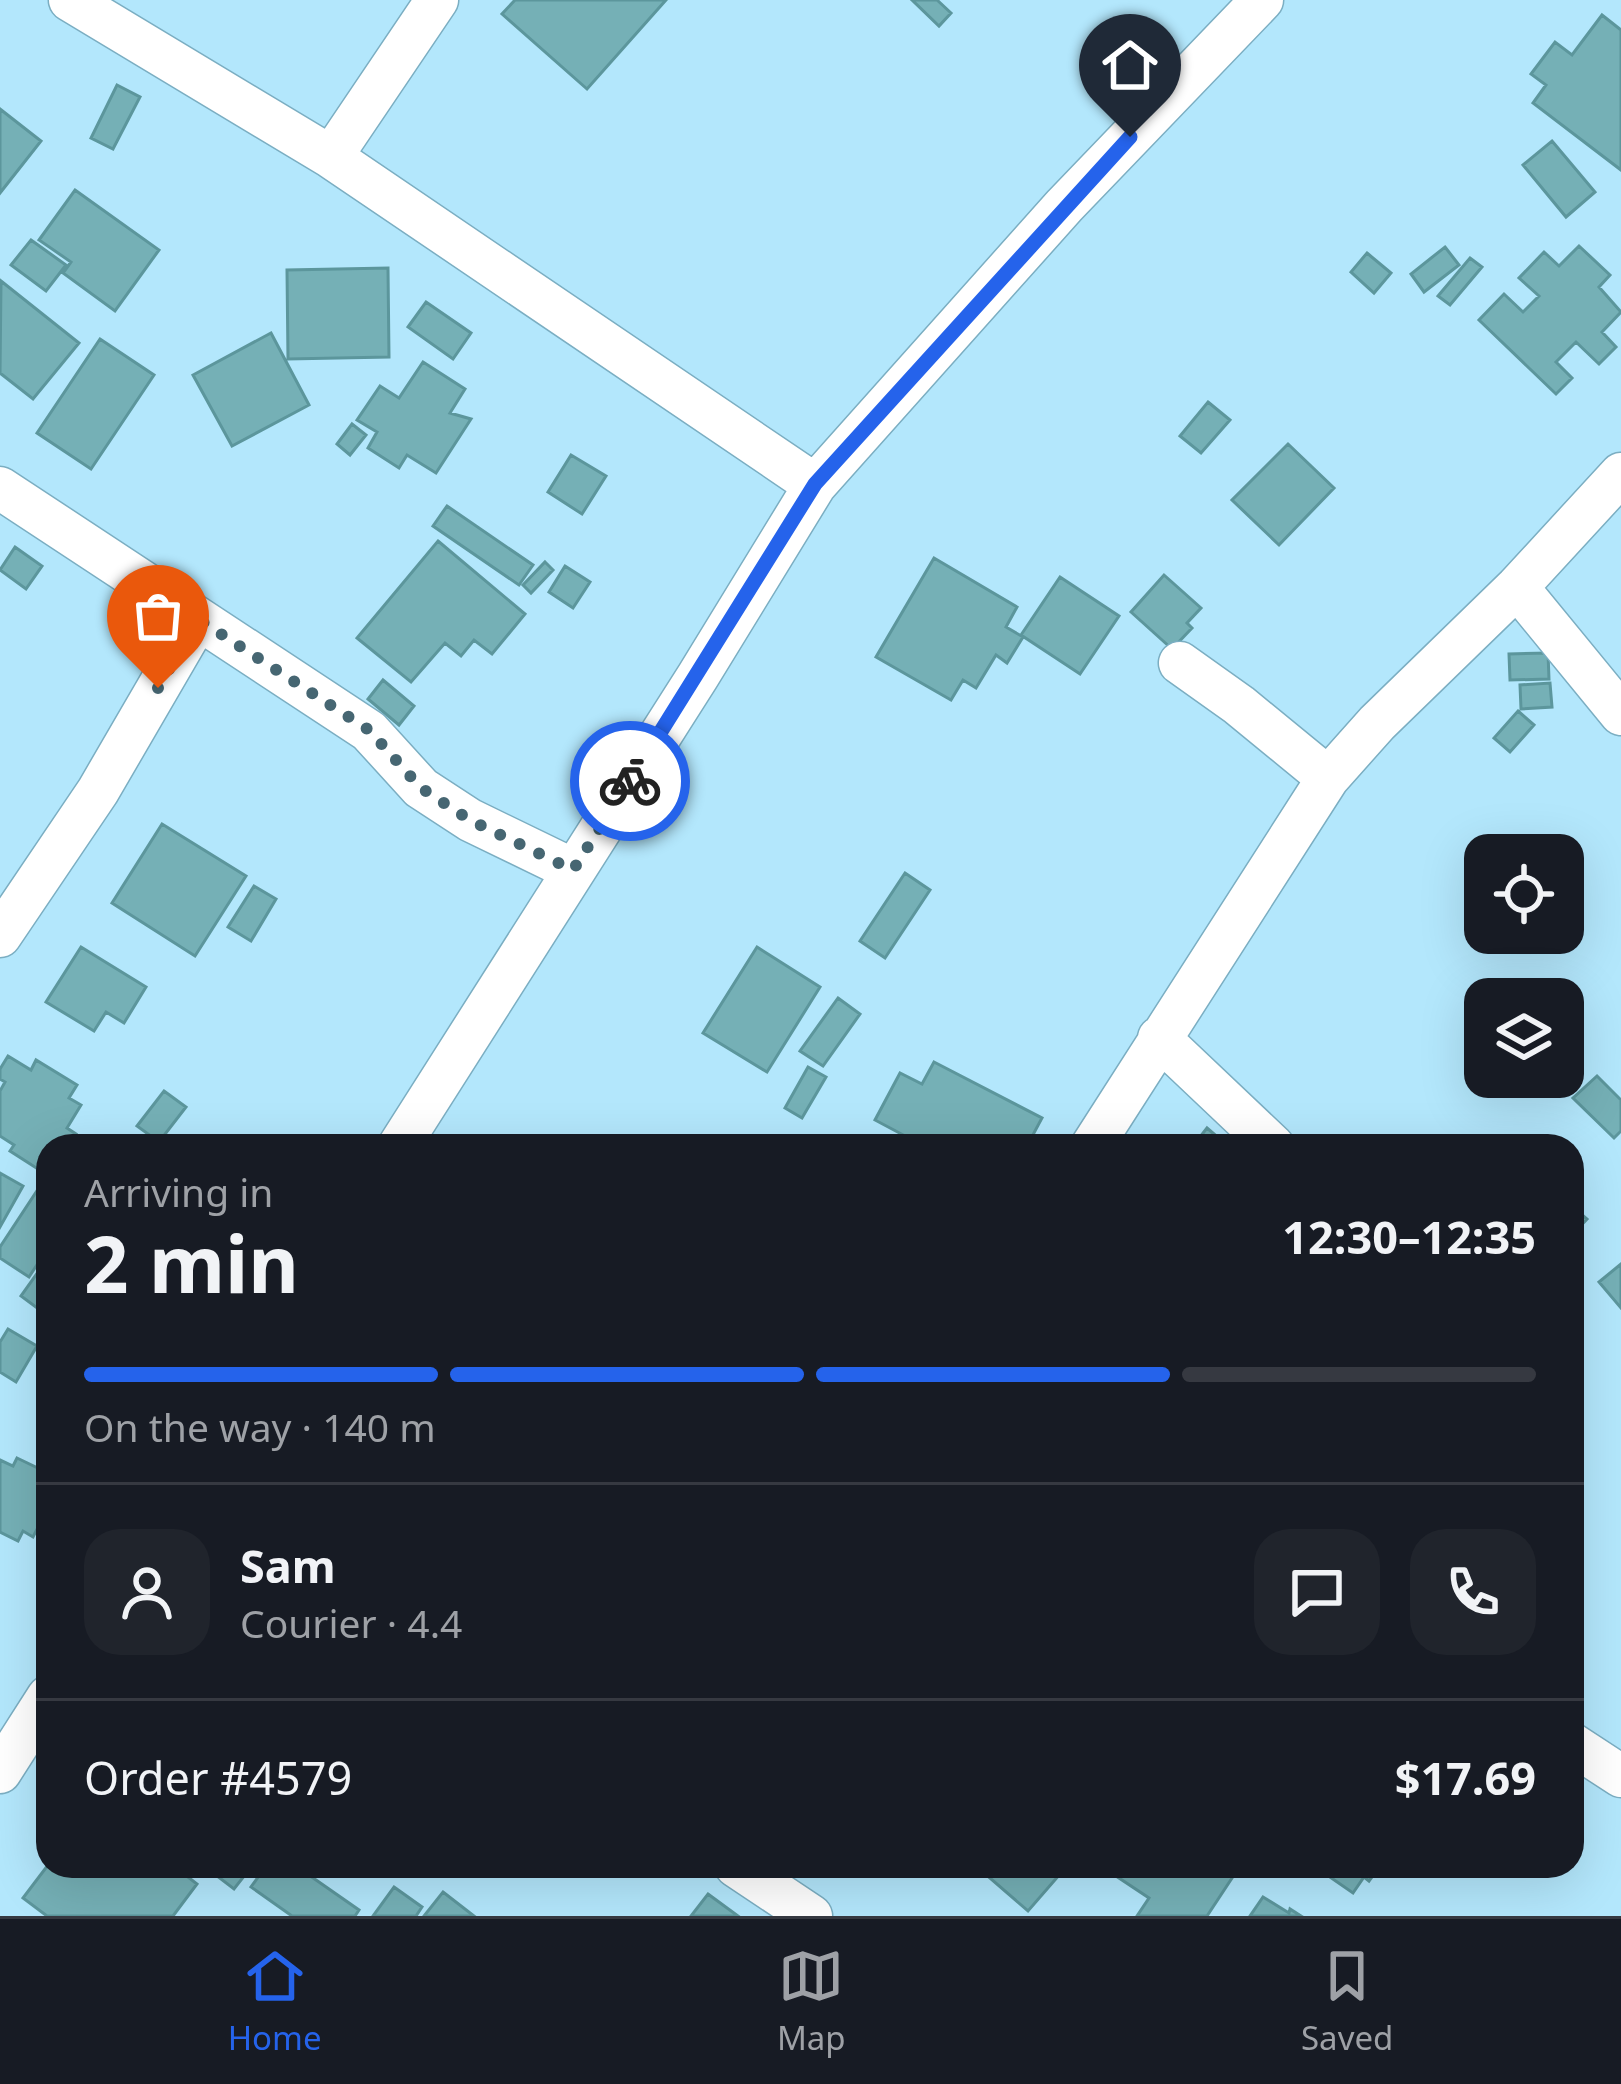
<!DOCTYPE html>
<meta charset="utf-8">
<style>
:root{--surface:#171b24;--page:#20242c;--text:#f1f3f6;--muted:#9ea1a6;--line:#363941;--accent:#2563eb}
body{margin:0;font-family:"Noto Sans",sans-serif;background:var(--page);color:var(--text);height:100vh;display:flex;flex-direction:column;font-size:45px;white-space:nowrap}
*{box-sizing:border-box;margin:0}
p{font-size:39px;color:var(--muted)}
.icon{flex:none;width:66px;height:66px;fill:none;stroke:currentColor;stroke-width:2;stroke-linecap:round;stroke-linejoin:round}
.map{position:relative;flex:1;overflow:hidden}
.details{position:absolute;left:36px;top:1134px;width:1548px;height:744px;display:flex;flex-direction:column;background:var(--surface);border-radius:36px;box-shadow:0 12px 48px #0002}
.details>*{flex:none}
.tools{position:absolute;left:1464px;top:834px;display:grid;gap:24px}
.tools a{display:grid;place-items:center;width:120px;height:120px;border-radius:24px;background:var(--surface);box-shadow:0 12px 48px #0002;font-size:60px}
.pin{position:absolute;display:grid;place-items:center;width:102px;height:102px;color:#fff;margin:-123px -51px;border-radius:50% 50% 50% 0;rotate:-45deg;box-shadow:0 0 12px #0007}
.pin .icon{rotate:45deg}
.courier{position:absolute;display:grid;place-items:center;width:120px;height:120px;margin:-60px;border:9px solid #2563eb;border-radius:50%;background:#fff;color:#222;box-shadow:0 3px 15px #0007}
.head em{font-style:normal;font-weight:700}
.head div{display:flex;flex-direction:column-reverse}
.head{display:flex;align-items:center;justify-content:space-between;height:204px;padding:0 48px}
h1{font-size:78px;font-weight:700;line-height:90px}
.bar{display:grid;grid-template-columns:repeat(4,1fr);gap:18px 12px;align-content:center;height:144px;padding:0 48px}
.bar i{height:15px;border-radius:9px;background:var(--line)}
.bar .active{background:var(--accent)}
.bar p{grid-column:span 4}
.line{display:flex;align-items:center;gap:30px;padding:0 48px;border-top:3px solid var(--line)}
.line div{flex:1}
.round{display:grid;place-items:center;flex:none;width:126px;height:126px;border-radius:36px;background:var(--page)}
.tabs{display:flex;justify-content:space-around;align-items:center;height:168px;border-top:3px solid var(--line);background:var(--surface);font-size:33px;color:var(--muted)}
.tabs a{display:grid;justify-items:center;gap:6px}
.tabs .active{color:var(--accent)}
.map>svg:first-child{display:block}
.building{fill:#75b0b6;stroke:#5c969c;stroke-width:3}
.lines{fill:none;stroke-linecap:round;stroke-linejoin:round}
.minor-casing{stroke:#7baec2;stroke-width:45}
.minor{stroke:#fff;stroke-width:42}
.done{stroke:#466672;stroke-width:12;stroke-dasharray:0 21.6}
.route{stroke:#2563eb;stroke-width:15}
</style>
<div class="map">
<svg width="1621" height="1916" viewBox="0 0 1621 1916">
<rect width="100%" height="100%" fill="#b3e7fc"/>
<!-- building -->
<path class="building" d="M515,0h151l-79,89 -85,-75z
M912,0h25l14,13 -12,13z
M1602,15l19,15v140l-88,-67 13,-18 -15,-11 24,-32 17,13z
M117,85l23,12 -27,52 -22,-11z
M0,109l41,32 -41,52z
M1552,141l43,51 -29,25 -43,-52z
M75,190l84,60 -44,61 -52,-38 8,-11 -32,-22z
M31,240l35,25 -20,26 -35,-26z
M1579,246l31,29 -11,12 22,25 -19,20 14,15 -17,17 -23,-22 -20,20 16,16 -16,16 -77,-74 25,-26 19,18 16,-16 -20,-18 25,-26 15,14z
M1445,247l14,18 -35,27 -13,-18z
M1367,253l24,20 -17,20 -23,-21z
M1470,258l12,9 -32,38 -12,-9z
M388,268l1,89 -101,2 -1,-89z
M1,281l78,62 -46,56 -33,-26z
M426,302l45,31 -18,26 -45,-32z
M271,333l38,72 -77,41 -39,-71z
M100,339l54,36 -63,94 -54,-36z
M423,362l42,27 -15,24 21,6 -35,54 -29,-18 -8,13 -31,-20 9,-16 -20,-12 23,-34 19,12z
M1208,402l22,18 -29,33 -21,-17z
M352,424l14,11 -16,20 -13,-11z
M1288,444l46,44 -55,57 -47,-45z
M571,455l35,21 -24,38 -34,-22z
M447,506l86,59 -14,20 -86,-59z
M438,541l87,73 -33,40 -18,-14 -13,16 -16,-13 -34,39 -54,-44z
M15,547l27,19 -16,23 -26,-19z
M934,558l83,49 -11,20 17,10 -16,26 -11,-8 -20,33 -13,-8 -12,20 -75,-43z
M545,562l8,8 -22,23 -8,-8z
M565,566l25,16 -17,26 -24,-16z
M1164,575l37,33 -14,15 5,5 -20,21 -41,-37z
M1060,577l59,39 -39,58 -59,-39z
M1548,653l1,26 -39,1 -1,-26z
M383,680l31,26 -15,19 -31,-26z
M1550,683l2,24 -31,2 -1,-24z
M1518,711l16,14 -24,27 -16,-14z
M162,824l84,52 -51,80 -83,-53z
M905,873l25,17 -45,68 -25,-17z
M254,886l22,13 -25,42 -23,-14z
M81,947l65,40 -22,36 -18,-11 -12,19 -48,-29z
M757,947l63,40 -53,85 -64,-39z
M838,998l22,16 -37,52 -23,-15z
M8,1056l23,14 5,-10 41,25 -8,13 12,7 -14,23 9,6 -8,12h-20v13l-7,12 -31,-20 4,-6 -14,-9v-45l5,-9 -5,-3v-10z
M934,1062l108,56 -15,28h-103l-49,-26 25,-47 22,11z
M808,1067l18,10 -24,41 -17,-10z
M1597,1076l24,24v31l-7,7 -41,-40z
M164,1091l22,16 -27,35 -22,-16z
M1207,1128l21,18h-35z
M0,1173l23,13 -23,41z
M46,1177l2,71 -19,29 -29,-19v-11z
M1572,1206l15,13 -15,16z
M48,1258v58l-27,-20z
M1621,1264v44l-22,-26z
M8,1329l29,17 -21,36 -16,-10v-30z
M17,1458l31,15v35l-15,29 -10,-6 -5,10 -18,-9v-72l13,6z
M48,1865l126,1 23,18 -24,32h-126l-24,-18z
M204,1866h48l-18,23z
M266,1866h13l7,5 10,-5 63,44 -4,6h-63l-41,-29z
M976,1866h91l-39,45z
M1114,1866h116l-3,5 7,4 -27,41h-70l12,-18 -39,-26z
M1314,1866h66l-11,15 -5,-4 -11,16z
M394,1887l28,20 -6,9h-43z
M443,1892l31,24h-50z
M708,1894l30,22h-47z
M1263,1897l26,16 1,-4 11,7h-51z"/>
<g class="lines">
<defs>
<path id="minor" d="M70,0l261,157 484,328
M331,157l106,-157
M0,488l369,243 52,57 49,32 103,50
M1517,587l104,127
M1180,663l59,42 89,73
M0,936l98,-145 100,-172
M1159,1038l114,108
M399,1146l299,-470 117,-191 249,-279 198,-206
M1092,1146l236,-368 49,-55 140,-136 104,-113
M1572,1744l49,32
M0,1772l48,-75
M736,1866l75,50"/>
</defs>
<!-- minor casing -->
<use href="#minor" class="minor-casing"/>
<!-- minor -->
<use href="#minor" class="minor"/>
</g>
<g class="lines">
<!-- done -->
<path class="done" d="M158,688l40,-69 171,111 52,58 49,32 103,50 57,-89"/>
<!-- route -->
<path class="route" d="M630,781l185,-297 315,-347"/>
</g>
</svg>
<div class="tools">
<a><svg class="icon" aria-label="locate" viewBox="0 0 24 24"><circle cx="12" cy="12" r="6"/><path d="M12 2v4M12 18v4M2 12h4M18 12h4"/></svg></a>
<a><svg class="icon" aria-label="layers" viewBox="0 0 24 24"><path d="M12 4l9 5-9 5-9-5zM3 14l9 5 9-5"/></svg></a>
</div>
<div class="pin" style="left:158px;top:688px;background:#ea580c"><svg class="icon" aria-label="bag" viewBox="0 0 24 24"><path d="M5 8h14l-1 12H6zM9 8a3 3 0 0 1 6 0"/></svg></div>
<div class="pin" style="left:1130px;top:137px;background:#1f2937"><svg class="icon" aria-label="home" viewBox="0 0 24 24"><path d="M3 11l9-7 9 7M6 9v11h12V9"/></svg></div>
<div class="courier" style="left:630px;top:781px"><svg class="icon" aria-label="bike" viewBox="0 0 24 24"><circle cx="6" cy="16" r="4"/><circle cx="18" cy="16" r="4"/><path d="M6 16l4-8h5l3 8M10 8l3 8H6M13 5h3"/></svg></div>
<section class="details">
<div class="head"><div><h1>2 min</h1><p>Arriving in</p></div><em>12:30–12:35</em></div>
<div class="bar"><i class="active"></i><i class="active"></i><i class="active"></i><i></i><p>On the way · 140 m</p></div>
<div class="line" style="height:216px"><a class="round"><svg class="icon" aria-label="person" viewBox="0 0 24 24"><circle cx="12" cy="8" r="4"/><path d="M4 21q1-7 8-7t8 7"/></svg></a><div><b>Sam</b><p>Courier · 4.4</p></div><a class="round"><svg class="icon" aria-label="chat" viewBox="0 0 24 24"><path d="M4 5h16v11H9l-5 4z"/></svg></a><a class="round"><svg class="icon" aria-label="phone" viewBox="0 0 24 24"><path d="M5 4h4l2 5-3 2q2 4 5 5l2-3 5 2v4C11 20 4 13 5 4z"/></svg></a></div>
<div class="line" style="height:156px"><div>Order #4579</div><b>$17.69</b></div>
</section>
</div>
<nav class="tabs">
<a class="active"><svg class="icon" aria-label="home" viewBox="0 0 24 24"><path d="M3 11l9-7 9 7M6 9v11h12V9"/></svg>Home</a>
<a><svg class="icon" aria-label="map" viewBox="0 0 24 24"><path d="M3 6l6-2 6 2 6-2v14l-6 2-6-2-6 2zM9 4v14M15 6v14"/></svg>Map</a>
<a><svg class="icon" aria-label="saved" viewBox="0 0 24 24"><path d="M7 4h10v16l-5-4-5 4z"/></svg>Saved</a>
</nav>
